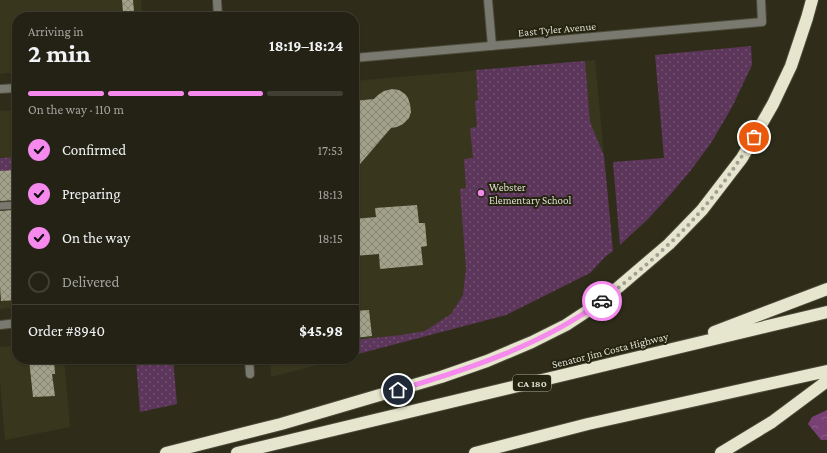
<!DOCTYPE html>
<meta charset="utf-8">
<style>
:root{--surface:#232214;--page:#2f2f22;--text:#f1f3f6;--muted:#a3a4a0;--line:#403f34;--accent:#f589ee}
body{margin:0;font-family:"Crimson Pro",serif;background:var(--page);color:var(--text);height:100vh;display:flex;flex-direction:column;font-size:15px;white-space:nowrap}
*{box-sizing:border-box;margin:0}
p{font-size:13px;color:var(--muted)}
.icon{flex:none;width:22px;height:22px;fill:none;stroke:currentColor;stroke-width:2;stroke-linecap:round;stroke-linejoin:round}
.map{position:relative;flex:1;overflow:hidden}
.panel{position:absolute;left:12px;top:12px;width:347px;height:352px;display:flex;flex-direction:column;background:var(--surface);border-radius:16px;box-shadow:0 1px 3px #0004,0 0 0 1px var(--line)}
.panel>*{flex:none}
.pin{position:absolute;display:grid;place-items:center;width:34px;height:34px;color:#fff;margin:-17px;border:2px solid #fff;border-radius:50%;box-shadow:0 1px 4px #0007}
.courier{position:absolute;display:grid;place-items:center;width:40px;height:40px;margin:-20px;border:3px solid #f589ee;border-radius:50%;background:#fff;color:#222;box-shadow:0 1px 5px #0007}
.summary em{font-style:normal;font-weight:700}
.summary div{display:flex;flex-direction:column-reverse}
.summary{display:flex;align-items:center;justify-content:space-between;height:68px;padding:0 16px}
h1{font-size:26px;font-weight:700;line-height:30px}
.bar{display:grid;grid-template-columns:repeat(4,1fr);gap:6px 4px;align-content:center;height:48px;padding:0 16px}
.bar i{height:5px;border-radius:3px;background:var(--line)}
.bar .on{background:var(--accent)}
.bar p{grid-column:span 4}
.line{display:flex;align-items:center;gap:10px;padding:0 16px;border-top:1px solid var(--line)}
.line div{flex:1}
ol{padding:0 16px;list-style:none}
li{display:flex;align-items:center;gap:12px;height:44px}
li p{margin-inline-start:auto}
li .icon{padding:4px;border-radius:50%;background:var(--accent);color:#111;stroke-width:4}
li:last-child{color:var(--muted)}
li i{width:22px;height:22px;border:2px solid var(--line);border-radius:50%}
.map>svg:first-child{display:block}
.built{fill:#38361d}
.grass{fill:url(#grass-dots)}
.forest{fill:url(#forest-crowns)}
.building{fill:url(#building-cross-hatch)}
.lines{fill:none;stroke-linecap:round;stroke-linejoin:round}
.lane-casing{stroke:#4b4938;stroke-width:9}
.street-casing{stroke:#4b4938;stroke-width:10}
.highway-casing{stroke:#4b4938;stroke-width:14}
.lane{stroke:#79796f;stroke-width:7}
.street{stroke:#79796f;stroke-width:8}
.highway{stroke:#e6e5cd;stroke-width:12}
.done{stroke:#a1a192;stroke-width:4;stroke-dasharray:0 7.2}
.route{stroke:#f589ee;stroke-width:5}
.poi-dot{fill:#f589ee;stroke:#252411;stroke-width:1.5}
.labels{text-anchor:middle;dominant-baseline:central;stroke-width:4;stroke-linejoin:round;paint-order:stroke}
.shield{fill:#252411;stroke:#a7a799;stroke-width:1}
.shield-label{font-size:10px;font-weight:bold;fill:#dfdfd3}
.street-label{font-size:11px;fill:#dfdfd3;stroke:#252411}
.poi-label{font-size:11px;fill:#dfdfd3;stroke:#252411;text-anchor:start}
</style>
<div class="map">
<svg width="827" height="453" viewBox="0 0 827 453">
<defs>
<pattern id="grass-dots" width="8" height="8" patternUnits="userSpaceOnUse"><rect width="8" height="8" fill="#5d365b"/><path d="M2 2h.1M6 6h.1" fill="none" stroke="#745372" stroke-width="1.8" stroke-linecap="round"/></pattern>
<pattern id="forest-crowns" width="20" height="18" patternUnits="userSpaceOnUse"><rect width="20" height="18" fill="#794075"/><path d="M2 6a3 3 0 1 1 6 0M12 15a3 3 0 1 1 6 0" fill="none" stroke="#8c5b88"/></pattern>
<pattern id="building-cross-hatch" width="8" height="8" patternUnits="userSpaceOnUse"><rect width="8" height="8" fill="#a2a18a"/><path d="M0 0l8 8M0 8l8-8" fill="none" stroke="#868574"/></pattern>
</defs>
<rect width="100%" height="100%" fill="#2f2d1a"/>
<!-- built -->
<path class="built" d="M0,0h141l2,17h-126v55l-17,2z
M595,60l18,191 -7,5 -16,17 -84,42 -152,40v-274z
M17,110v47l-17,1v-47z
M17,172v135l-17,2v-135z
M17,345v14h47l6,68 -65,13 -5,-59v-34z
M270,359h70l-69,18z"/>
<!-- grass -->
<path class="grass" d="M751,46l1,19 -20,42 -21,36 -20,27 -21,25 -22,24 -28,26 -7,-83 51,-4 -9,-103z
M585,61l5,61 14,34 9,95 -7,5 -16,17 -84,42 -152,40v-15l47,-5 24,-4 26,-17 12,-19 3,-27 -6,-79 6,-1 -2,-29 9,-1 -3,-30 7,-1 -2,-26 3,-1 -2,-30z
M17,157v15l-17,2v-16z
M136,359h37l4,45 -37,8z"/>
<!-- forest -->
<path class="forest" d="M827,410v30h-6l-13,-16 4,-7z"/>
<!-- building -->
<path class="building" d="M122,0h11l1,11 -11,1z
M392,89l7,1 6,4 3,4 2,6 1,8 -2,6 -6,6 -6,3 -6,1 -37,43v-70l20,-2 4,-4 6,-4z
M17,170v30l-17,1v-30z
M417,205l2,18h6l2,23 -6,1 2,18 -43,4 -1,-15 -25,2v-37l22,-2 -1,-9z
M12,210l1,19h-1l4,44h1v27l-16,1 -1,-14v-76z
M369,310l3,26 -18,2v-27z
M29,359h25l1,15h-3l3,22 -22,1z"/>
<g class="lines">
<defs>
<path id="lane" d="M0,206l17,-1"/>
<path id="street" d="M217,0l1,17
M488,0l4,46
M354,58l408,-36 -1,-22
M0,89l17,-1
M0,325l17,-2
M249,359l1,15"/>
<path id="highway" d="M714,332l113,-43
M166,453l115,-29 160,-47 46,-16 45,-19 34,-17 35,-23 68,-58 33,-34 40,-52 31,-54 18,-38 16,-48 5,-18
M237,453l590,-141
M475,453l113,-29 239,-53
M721,453l51,-31 55,-41"/>
</defs>
<!-- lane casing -->
<use href="#lane" class="lane-casing"/>
<!-- street casing -->
<use href="#street" class="street-casing"/>
<!-- highway casing -->
<use href="#highway" class="highway-casing"/>
<!-- lane -->
<use href="#lane" class="lane"/>
<!-- street -->
<use href="#street" class="street"/>
<!-- highway -->
<use href="#highway" class="highway"/>
</g>
<g class="lines">
<!-- done -->
<path class="done" d="M602,301c22,-18 45,-36 66,-56 33,-30 63,-70 86,-108"/>
<!-- route -->
<path class="route" d="M398,390c71,-21 144,-45 204,-89"/>
</g>
<!-- markers -->
<circle class="poi-dot" cx="481" cy="193" r="4"/>
<g class="labels">
<!-- shield labels -->
<rect class="shield" x="513" y="375" width="38" height="16" rx="3"/>
<g class="shield-label">
<text x="532" y="383">CA 180</text>
</g>
<!-- street labels -->
<g class="street-label">
<text transform="translate(557 29) rotate(-5)">East Tyler Avenue</text>
<text transform="translate(610 350) rotate(-14)">Senator Jim Costa Highway</text>
</g>
<!-- poi labels -->
<g class="poi-label">
<text x="489" y="187">Webster<tspan x="489" dy="13">Elementary School</tspan></text>
</g>
</g>
</svg>
<div class="pin" style="left:754px;top:137px;background:#ea580c"><svg class="icon" aria-label="bag" viewBox="0 0 24 24"><path d="M5 8h14l-1 12H6zM9 8a3 3 0 0 1 6 0"/></svg></div>
<div class="pin" style="left:398px;top:390px;background:#1f2937"><svg class="icon" aria-label="home" viewBox="0 0 24 24"><path d="M3 11l9-7 9 7M6 9v11h12V9"/></svg></div>
<div class="courier" style="left:602px;top:301px"><svg class="icon" aria-label="car" viewBox="0 0 24 24"><path d="M5 17H2v-5l4-1 3-4h7l3 4 3 1v5h-3M9 17h6M6 11h13"/><circle cx="7" cy="17" r="2"/><circle cx="17" cy="17" r="2"/></svg></div>
<section class="panel">
<div class="summary"><div><h1>2 min</h1><p>Arriving in</p></div><em>18:19–18:24</em></div>
<div class="bar"><i class="on"></i><i class="on"></i><i class="on"></i><i></i><p>On the way · 110 m</p></div>
<ol>
<li><svg class="icon" aria-label="check" viewBox="0 0 24 24"><path d="M5 12l5 5 9-10"/></svg>Confirmed<p>17:53</p></li>
<li><svg class="icon" aria-label="check" viewBox="0 0 24 24"><path d="M5 12l5 5 9-10"/></svg>Preparing<p>18:13</p></li>
<li><svg class="icon" aria-label="check" viewBox="0 0 24 24"><path d="M5 12l5 5 9-10"/></svg>On the way<p>18:15</p></li>
<li><i></i>Delivered</li>
</ol>
<div class="line" style="height:52px"><div>Order #8940</div><b>$45.98</b></div>
</section>
</div>
